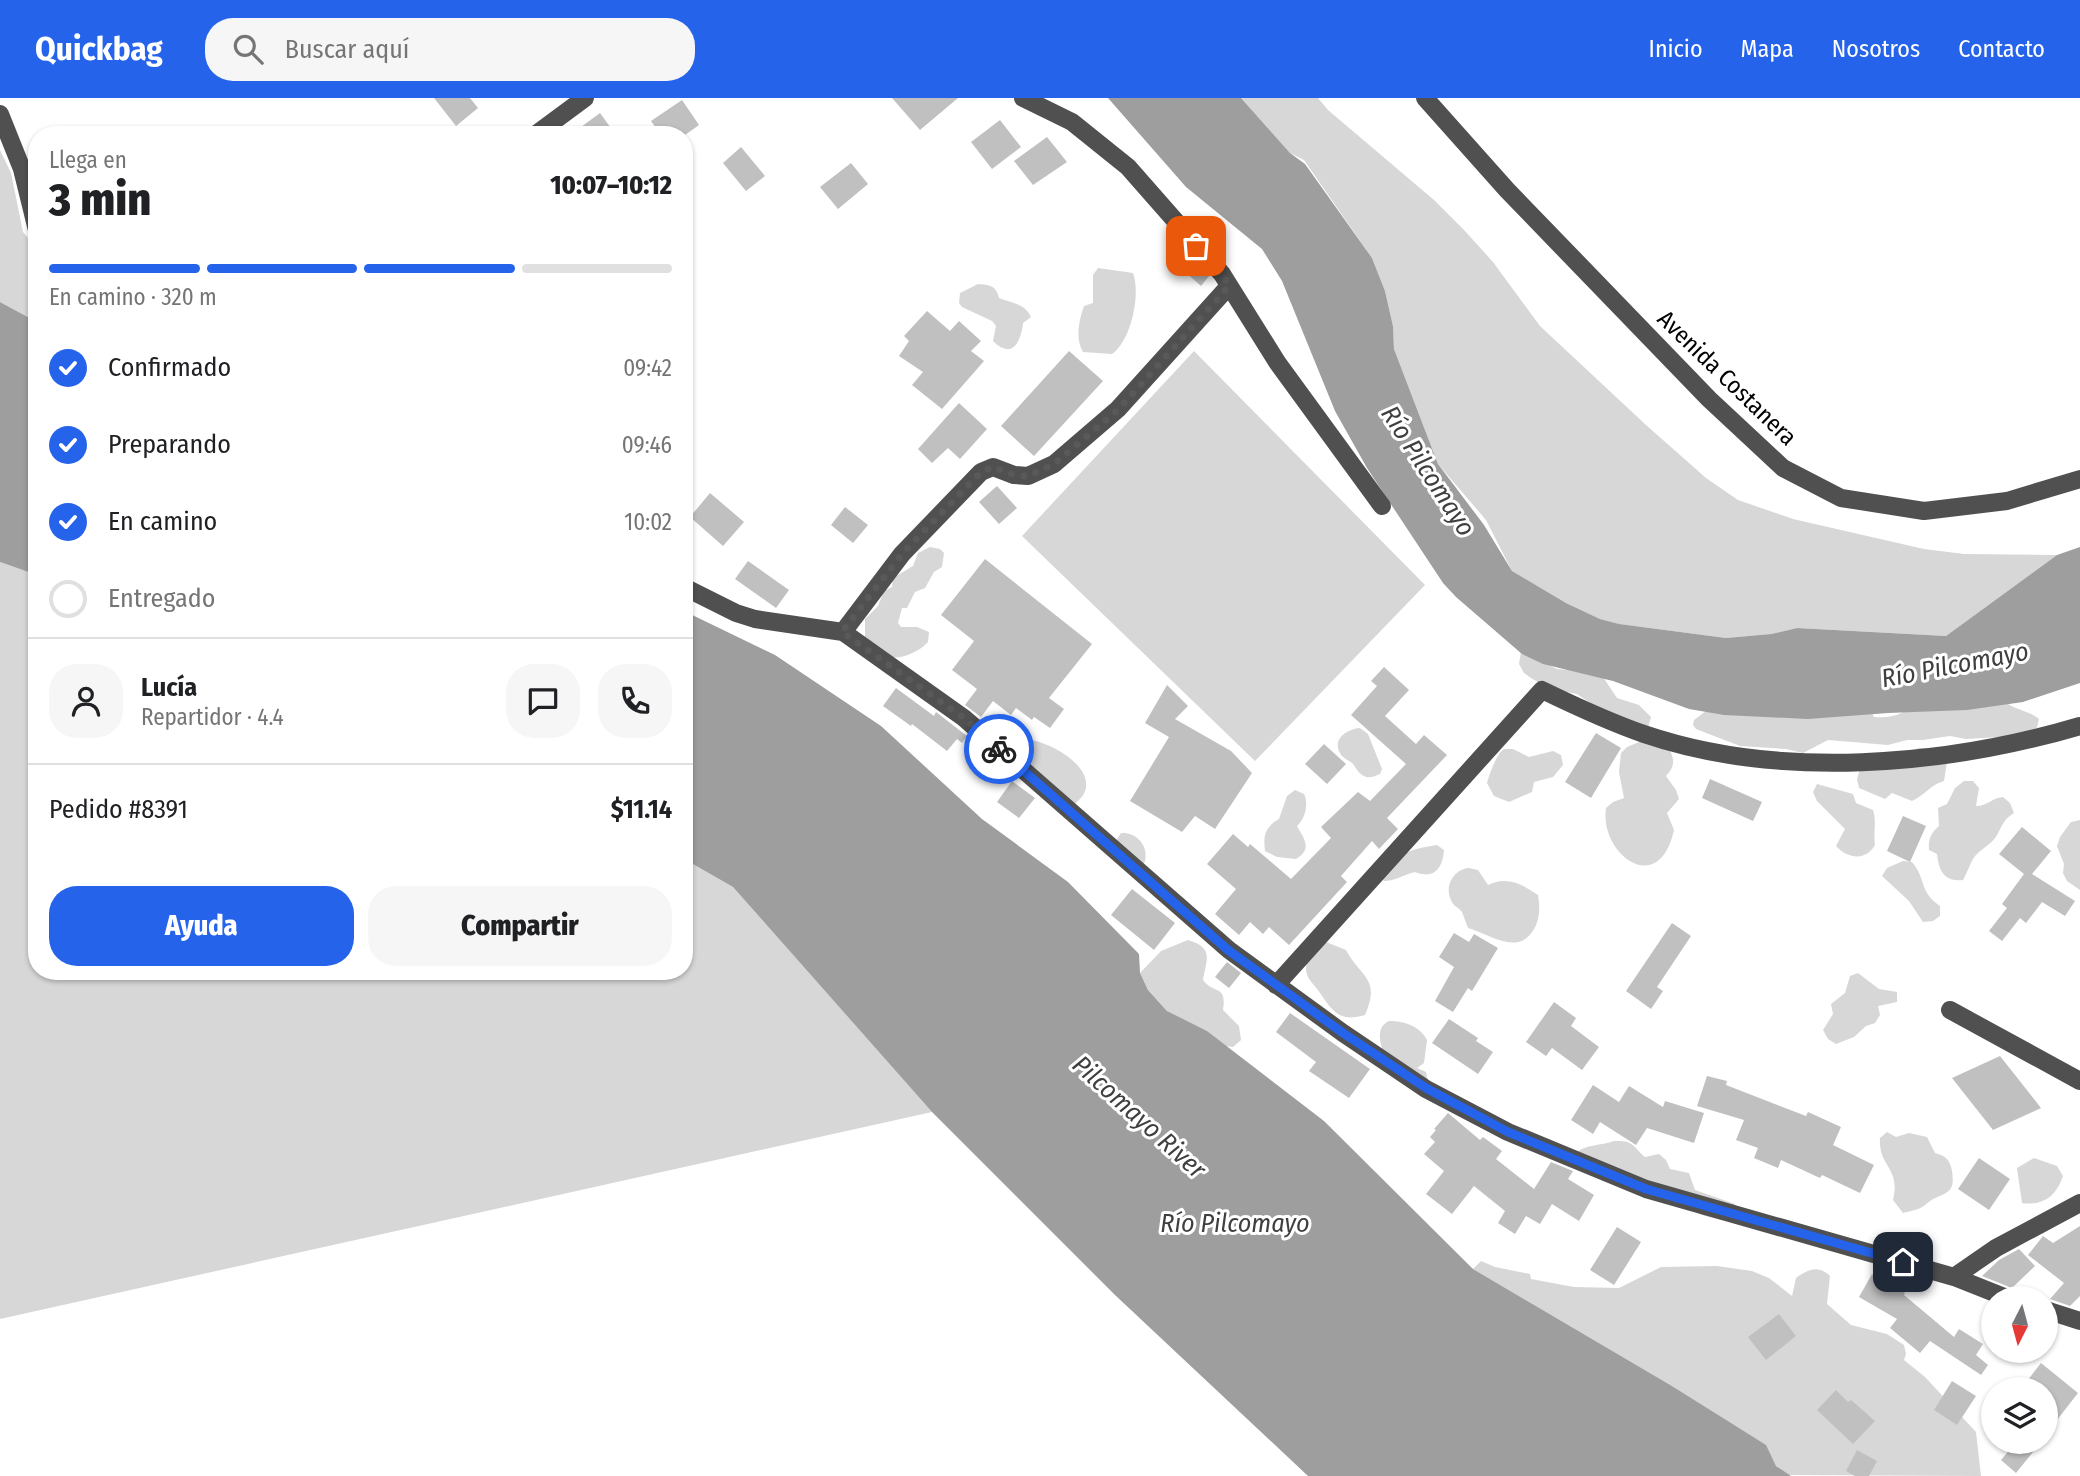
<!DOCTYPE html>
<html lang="es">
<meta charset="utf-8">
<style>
:root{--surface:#fff;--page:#f6f6f6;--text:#202124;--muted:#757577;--line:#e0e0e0;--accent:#2563eb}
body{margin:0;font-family:"Fira Sans Condensed",sans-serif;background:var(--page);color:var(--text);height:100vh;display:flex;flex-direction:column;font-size:26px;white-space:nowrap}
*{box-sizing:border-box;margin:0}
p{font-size:23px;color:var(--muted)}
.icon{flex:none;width:38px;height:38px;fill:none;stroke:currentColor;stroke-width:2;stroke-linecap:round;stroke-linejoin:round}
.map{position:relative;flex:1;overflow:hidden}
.sheet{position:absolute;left:28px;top:28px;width:665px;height:854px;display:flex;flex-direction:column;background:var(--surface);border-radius:28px;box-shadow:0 2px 5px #0004}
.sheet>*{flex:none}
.needle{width:46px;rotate:186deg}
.fabs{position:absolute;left:1981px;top:1188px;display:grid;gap:14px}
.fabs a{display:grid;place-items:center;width:77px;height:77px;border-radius:50%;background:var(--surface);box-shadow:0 2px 5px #0004;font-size:35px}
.pin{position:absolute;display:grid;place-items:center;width:60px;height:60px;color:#fff;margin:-30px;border-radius:14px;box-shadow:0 4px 10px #0006}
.courier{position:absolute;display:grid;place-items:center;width:70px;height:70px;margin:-35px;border:5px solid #2563eb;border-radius:50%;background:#fff;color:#222;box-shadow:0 2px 9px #0007}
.headline em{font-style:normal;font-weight:800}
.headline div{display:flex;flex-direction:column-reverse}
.headline{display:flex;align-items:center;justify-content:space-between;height:119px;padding:0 21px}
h1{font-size:46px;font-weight:800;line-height:52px}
.bar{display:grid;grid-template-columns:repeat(4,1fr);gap:10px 7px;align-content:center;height:84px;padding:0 21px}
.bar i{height:9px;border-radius:5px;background:var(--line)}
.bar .active{background:var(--accent)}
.bar p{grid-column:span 4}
.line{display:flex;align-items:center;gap:18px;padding:0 21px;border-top:2px solid var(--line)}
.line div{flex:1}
.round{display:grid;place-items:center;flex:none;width:74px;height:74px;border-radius:28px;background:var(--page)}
ol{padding:0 21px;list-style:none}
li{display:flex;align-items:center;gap:21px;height:77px}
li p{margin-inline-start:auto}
li .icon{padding:7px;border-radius:50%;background:var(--accent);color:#fff;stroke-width:4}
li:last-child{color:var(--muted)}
li i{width:38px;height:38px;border:4px solid var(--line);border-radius:50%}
.cta{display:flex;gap:14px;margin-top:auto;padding:14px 21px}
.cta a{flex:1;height:80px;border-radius:28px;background:var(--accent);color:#fff;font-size:28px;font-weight:800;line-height:80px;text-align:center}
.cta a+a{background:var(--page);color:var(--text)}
header{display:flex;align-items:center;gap:42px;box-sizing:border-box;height:98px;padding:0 35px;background:var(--accent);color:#fff}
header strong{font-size:33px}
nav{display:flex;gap:38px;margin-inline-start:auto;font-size:24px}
.search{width:490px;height:63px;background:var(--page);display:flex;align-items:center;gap:18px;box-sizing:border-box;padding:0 24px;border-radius:28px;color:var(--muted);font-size:26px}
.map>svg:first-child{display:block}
.green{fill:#d7d7d7}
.water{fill:#9e9e9e}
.building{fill:#c0c0c0}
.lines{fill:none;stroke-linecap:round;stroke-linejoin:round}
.minor{stroke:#505050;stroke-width:18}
.done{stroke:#595959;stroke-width:7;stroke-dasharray:0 12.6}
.route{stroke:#2563eb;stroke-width:9}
.labels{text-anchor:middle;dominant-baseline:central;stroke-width:6;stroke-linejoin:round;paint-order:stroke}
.street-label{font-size:24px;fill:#000;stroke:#fff}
.water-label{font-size:26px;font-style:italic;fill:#3f3f3f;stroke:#fff}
</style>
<header>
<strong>Quickbag</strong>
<div class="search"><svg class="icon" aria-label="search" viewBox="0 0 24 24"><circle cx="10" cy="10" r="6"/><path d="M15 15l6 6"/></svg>Buscar aquí</div>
<nav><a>Inicio</a><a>Mapa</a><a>Nosotros</a><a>Contacto</a></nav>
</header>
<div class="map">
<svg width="2080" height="1378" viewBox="0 0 2080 1378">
<rect width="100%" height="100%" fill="#fff"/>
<!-- green -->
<path class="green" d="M1241,0h77l10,12 106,90 30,30 29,32 47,64 106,99 60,53 32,22 55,19 131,30 40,5 93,1 -111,81 -149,-8 -26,6 -45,4 -108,-14 -18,-5 -34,-16 -54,-32 -26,-51 -48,-56 -44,-115 -1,-23 -8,-35 -13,-33 -68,-98 -14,-7z
M0,52l11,23 12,59 14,17v73l-37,-20z
M1098,170l35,5c8,21 -2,68 -21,81l-29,-2c-8,-13 -4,-32 1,-46l9,-3v-28z
M978,186c11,1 18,1 21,14 12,5 26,5 32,19l-8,6c-2,19 -11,37 -30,18l3,-15 -4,-5 -30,-14 -3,-4 1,-10z
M1194,253l231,234 -170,176 -233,-225z
M930,449l10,2 4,4 -2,14 -8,5 -9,16 -10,4 -8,16h-5l-4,15 3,4h16l12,5 -1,10c-10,11 -31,20 -45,13 -6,-4 -13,-11 -18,-16v-20l13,-13 6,-15 8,-4 1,-9 20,-12 5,-13z
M0,464l37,13v396h647v-112l49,28 199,225 -932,207z
M1521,554l36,17 36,3 10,5 14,21 22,7 12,12 -4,15 -54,-27 -16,-11 -29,-6 -17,-10 -7,-5 -5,-9z
M1922,602l82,1c10,9 24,9 35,18l-2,9 -20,8 -51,3 -16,-3 -27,4h-16l-19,5 -60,-5 -25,13 -17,-4 -46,-3 -44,-17 -3,-4 1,-5 12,-9 164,-2 4,8c22,2 30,-5 48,-17z
M1360,630l8,6 14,35 -2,5c-5,2 -11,5 -16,2 -5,-2 -8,-8 -11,-12 -4,-4 -11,-6 -13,-11 -8,-14 7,-24 20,-25z
M1017,641c29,-4 98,37 56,66l-64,-55 1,-5z
M1644,642l26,10c5,11 4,18 -4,26l10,14 3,9 -12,14 7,17c-15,69 -75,24 -68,-22l7,-6 11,-4 -5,-26 2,-19 6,-6z
M1919,650h18l10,14 -3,19c-14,4 -20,15 -32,20l-20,-8 -7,6 -26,-11 -2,-9 3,-10z
M1504,651h9l16,8 24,-6 8,4 2,10 -10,12 -19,5 -2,10 -23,10 -15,-6 -7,-13c2,-8 10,-30 17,-34z
M1964,683h9l6,7 -3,18c11,0 16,-8 27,-9l7,6 4,10c-10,6 -11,11 -17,22 -5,10 -18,14 -24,24 -4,7 -6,14 -10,21 -19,2 -24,-9 -26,-26l-8,-4c-1,-11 2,-17 10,-24l-1,-18 9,-4 8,-16z
M1817,686l36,10 3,9 17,7c4,12 0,23 2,35 -9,16 -27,14 -39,1l9,-17 -28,-28 -4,-9z
M1295,692l9,4c5,10 1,25 -7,32 7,13 16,23 -1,33l-19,-2 -12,-6c-2,-15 0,-24 14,-32l8,-23z
M2080,722v70l-13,-9 -4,-8 1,-9 -7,-18 3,-9 11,-15z
M1121,735c19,-1 31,18 21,35l-26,-27z
M1437,747l7,5c-1,13 -6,27 -22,24 -6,-1 -5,-3 -11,-1 -9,3 -17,8 -27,8l-3,-3c23,-26 21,-27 56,-33z
M1903,763l9,1c14,16 7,30 28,44v10l-7,5 -10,1 -14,-21 -27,-25 5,-8z
M1469,770l9,2 10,15c19,-9 34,-1 50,10 2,11 2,24 -4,34 -16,28 -44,5 -66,-1 -2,-5 -4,-11 -6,-16 -4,-5 -9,-6 -11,-12 -7,-14 3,-31 18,-32z
M1188,842c27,8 18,20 15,40 11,15 24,4 20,30l16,16 2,14 -8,7 -9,-1 -17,-15 -36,-16 -23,-25 -8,-17 21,-22z
M1321,842l25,10c15,28 35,28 19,65 -26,8 -33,-5 -45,-22 -5,-8 -14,-14 -14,-24 1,-13 7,-19 15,-29z
M1858,875l21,16 18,3v10l-19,4 2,9 -5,8 -9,3 -12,11 -18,7 -8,-5 -5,-9 10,-16 -2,-10 14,-11 5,-17z
M1389,923c15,0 31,5 38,19l-3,23 -7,5 9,4 2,9 -13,10c-16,-7 -52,-58 -26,-70z
M1887,1034l9,5 13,-4 18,4 8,16c11,3 15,7 17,18 3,20 -3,21 -19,28 -2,1 -7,5 -9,7 -6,4 -14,5 -21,7l-10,-13c8,-33 -15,-33 -13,-62z
M1614,1043c20,-1 18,5 31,16l14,-3 7,6 4,9 19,4 6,17 40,14v5l-5,8 -9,3 -19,-5 -126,-62c10,-9 25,-7 38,-12z
M2034,1060l23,8 6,10c-7,20 -19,30 -41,27l-5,-35z
M1481,1163l14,6 35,7 1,5 43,8 45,1 42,-21 56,-1 35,5 17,7 23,18 4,-18c12,-9 23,-13 34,-2l-3,28 24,21 36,9 17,11 2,9 -2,6 21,17 51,55 5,44 -194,-1 -11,-9 -11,-21 -93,-59 -199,-117z"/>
<!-- water -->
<path class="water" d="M1108,0h133l49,55 15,11 67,94 13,33 8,35 1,23 44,115 46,61 28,46 54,32 34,16 19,5 107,14 45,-4 26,-6 149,8 111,-81 23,-8v136l-57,19 -56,8 -79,3 -80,6 -84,-4 -35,-6 -76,-28 -70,-17 -21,-10 -66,-57 -13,-14 -76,-115 -32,-57 -53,-130 -20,-32 -76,-62z
M0,204l37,20v253l-37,-13z
M684,513l91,44 106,71 101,93 86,63 71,72 1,19 8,17 19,21 40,20 117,90 149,148 199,117 94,59 10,21 15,10h-483l-193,-181 -183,-183 -199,-225 -49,-28z"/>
<!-- building -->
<path class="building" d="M434,0h36l8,10 -22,18z
M892,0h66l-38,32z
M682,2l17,25 -14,10h-24l-10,-14z
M600,15l16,22h-46z
M1000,22l21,27 -29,22 -21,-27z
M1047,39l20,25 -34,23 -19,-24z
M741,49l24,29 -19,15 -23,-28z
M851,65l17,21 -30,25 -18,-22z
M1186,152l23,26 -8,10 -27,-24z
M927,213l23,20 9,-10 22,20 -10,10 13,10 -42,48 -30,-24 11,-13 -24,-16 10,-15 -5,-5z
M1069,253l34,30 -69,75 -33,-30z
M959,305l28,26 -27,30 -12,-11 -16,15 -14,-14z
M997,388l20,22 -18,16 -20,-22z
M710,395l34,29 -21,24 -33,-29z
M845,409l23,18 -15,18 -22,-18z
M985,461l107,85 -43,54 15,11 -14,19 -16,-11 -2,3 -16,-12 -5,7 -18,-14 -12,16 -16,-12 12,-16 -25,-19 22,-29 -33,-26z
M748,463l41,29 -13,18 -41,-29z
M1384,569l25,23 -24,26 31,28 8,-9 23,20 -60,63 11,11 -19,20 -7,-8 -31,35 6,6 -58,63 -20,-18 -6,7 -13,-12 -11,13 -24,-21 21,-25 -29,-25 26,-30 15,13 2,-3 41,35 40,-41 -10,-11 37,-35 12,9 36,-37 -55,-49 26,-29 -6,-5z
M1167,587l21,21 -13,13 56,32 21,22 -37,56 -20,-13 -13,16 -52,-31 39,-64 -24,-14z
M896,590l38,28 2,-4 31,24 -5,7 -5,-4 -10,12 -35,-27 -1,2 -28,-20z
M1596,635l25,15 -30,50 -26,-16z
M1324,646l22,20 -19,20 -22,-20z
M1710,681l52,23 -9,19 -51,-23z
M1012,683l23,17 -16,20 -22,-16z
M1903,718l23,10 -16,36 -23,-11z
M2022,729l29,24 -19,23 43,27 -10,15 -23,-14 -16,21 -6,-5 -18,23 -13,-10 18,-23 -5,-4 22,-30 -25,-20z
M1132,791l43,34 -21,27 -43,-35z
M1672,825l19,13 -34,51 6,4 -12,18 -25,-18z
M1454,835l15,9 5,-8 24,14 -26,43 -4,-3 -15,24 -18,-11 19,-34 -15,-10z
M1227,864l14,11 -12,15 -14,-11z
M1554,904l22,16 -5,8 28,21 -17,23 -30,-22 -6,8 -20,-14z
M1290,915l80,56 -21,29 -40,-27 7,-9 -40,-30z
M1449,921l29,19 -2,3 17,11 -15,22 -46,-31z
M2000,958l41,52 -48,22 -41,-52z
M1707,978l20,5 -1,4 80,31 2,-4 33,15 -8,18 41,20 -14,28 -38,-18 -2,3 -39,-18 -3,8 -24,-10 4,-10 -22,-8 8,-20 -47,-14z
M1593,987l26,17 10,-16 34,21 2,-6 39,12 -10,30 -47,-15 -11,17 -36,-23 -7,12 -22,-14z
M1448,1015l32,27 3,-3 19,14 -6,8 38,30 17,-27 22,9 -5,8 26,16 -15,26 -27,-17 -12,20 -14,-8 -11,18 -17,-11 7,-12 -31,-25 -22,28 -26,-20 18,-23 -20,-17 11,-12 -5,-5 6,-7 -2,-1z
M1979,1060l31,21 -21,31 -31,-21z
M2080,1128v70l-10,10 -20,-7 14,-16 -36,-28 15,-19 10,7z
M1617,1129l24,15 -27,43 -24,-15z
M2019,1151l16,17 -23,22 -30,-12 17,-16z
M1872,1176l33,19 -1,2 50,42 5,-8 24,15 -7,11 12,10 -7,10 -51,-34 -10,12 -30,-25 7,-9 -38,-22z
M1779,1216l17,22 -30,24 -18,-23z
M2041,1265l37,30 -32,41v-44h-26z
M1952,1283l24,15 -19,29 -23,-15z
M1836,1292l12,12 3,-2 24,21 -22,23 -36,-34z
M2016,1344h25l-25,31 -15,-13z
M1857,1352l20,11 -8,15h-14l-9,-5z"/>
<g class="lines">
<!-- minor -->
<path class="minor" d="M1023,0l49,24 56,45 94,107 55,88 105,144
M1425,0l82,92 202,209 74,69 58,30 83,13 83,-10 73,-22
M0,16l22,55 15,61
M535,37l50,-37
M684,489l52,26 19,6 88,13 121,86 265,232 114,83 83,56 82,43 138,57 308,88 53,21
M843,534l59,-78 79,-82 12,-5 21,8 14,1 26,-12 64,-55 111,-123
M1276,887l266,-295c33,16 67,32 102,44 135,46 301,32 436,-8
M1950,912l130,71
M1954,1179l42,-29 84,-45
M2046,1212l34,11"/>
</g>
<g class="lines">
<!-- done -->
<path class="done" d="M999,651l-35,-31 -122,-86 60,-78 79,-82 12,-5 21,8 14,1 26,-12 64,-54 111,-124 -7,-12 -26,-28"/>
<!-- route -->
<path class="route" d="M999,651l229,201 115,83 83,55 82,44 138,57 257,73"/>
</g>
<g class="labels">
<!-- street labels -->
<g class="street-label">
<text transform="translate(1727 280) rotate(44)">Avenida Costanera</text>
</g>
<!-- water labels -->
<g class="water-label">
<text transform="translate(1428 373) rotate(57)">Río Pilcomayo</text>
<text transform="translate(1955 567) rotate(-11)">Río Pilcomayo</text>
<text transform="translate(1139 1019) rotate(42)">Pilcomayo River</text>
<text x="1235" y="1125">Río Pilcomayo</text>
</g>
</g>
</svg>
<div class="fabs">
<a><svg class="needle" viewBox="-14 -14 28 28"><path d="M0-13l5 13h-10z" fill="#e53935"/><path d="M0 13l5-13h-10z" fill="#757577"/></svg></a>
<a><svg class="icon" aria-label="layers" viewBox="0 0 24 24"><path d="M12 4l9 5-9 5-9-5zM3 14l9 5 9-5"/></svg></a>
</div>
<div class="pin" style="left:1196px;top:148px;background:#ea580c"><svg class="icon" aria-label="bag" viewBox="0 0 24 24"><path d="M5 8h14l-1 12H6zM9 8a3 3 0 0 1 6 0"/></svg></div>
<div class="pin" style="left:1903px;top:1164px;background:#1f2937"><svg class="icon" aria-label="home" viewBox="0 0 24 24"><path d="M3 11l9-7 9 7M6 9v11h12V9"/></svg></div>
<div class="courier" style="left:999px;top:651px"><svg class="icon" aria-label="bike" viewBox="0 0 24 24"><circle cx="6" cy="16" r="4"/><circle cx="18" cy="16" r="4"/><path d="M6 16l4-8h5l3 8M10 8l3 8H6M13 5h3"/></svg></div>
<section class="sheet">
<div class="headline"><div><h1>3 min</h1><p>Llega en</p></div><em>10:07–10:12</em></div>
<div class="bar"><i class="active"></i><i class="active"></i><i class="active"></i><i></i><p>En camino · 320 m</p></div>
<ol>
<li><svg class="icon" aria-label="check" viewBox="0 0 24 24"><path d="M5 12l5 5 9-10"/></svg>Confirmado<p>09:42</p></li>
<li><svg class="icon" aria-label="check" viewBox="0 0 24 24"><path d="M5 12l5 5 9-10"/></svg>Preparando<p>09:46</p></li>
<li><svg class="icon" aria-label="check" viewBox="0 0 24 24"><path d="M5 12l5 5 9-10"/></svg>En camino<p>10:02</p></li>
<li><i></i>Entregado</li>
</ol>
<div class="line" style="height:126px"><a class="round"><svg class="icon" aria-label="person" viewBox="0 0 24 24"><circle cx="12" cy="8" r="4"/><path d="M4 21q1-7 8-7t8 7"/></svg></a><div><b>Lucía</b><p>Repartidor · 4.4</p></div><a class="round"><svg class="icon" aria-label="chat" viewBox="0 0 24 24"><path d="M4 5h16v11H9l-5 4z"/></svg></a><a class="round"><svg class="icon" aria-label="phone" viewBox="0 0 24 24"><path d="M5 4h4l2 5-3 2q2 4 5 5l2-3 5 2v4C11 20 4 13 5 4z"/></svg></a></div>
<div class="line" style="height:91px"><div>Pedido #8391</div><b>$11.14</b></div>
<div class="cta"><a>Ayuda</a><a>Compartir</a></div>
</section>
</div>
